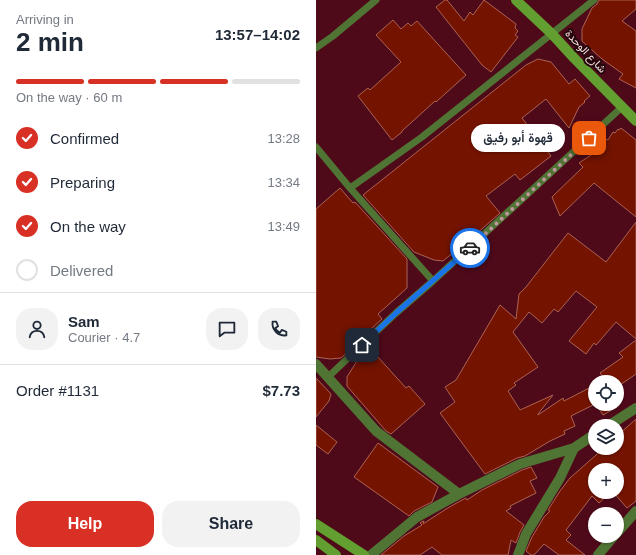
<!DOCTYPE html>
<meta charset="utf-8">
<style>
:root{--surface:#fff;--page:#f2f2f3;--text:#1f2937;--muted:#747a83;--line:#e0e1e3;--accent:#d93025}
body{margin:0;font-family:Helvetica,Vazirmatn,sans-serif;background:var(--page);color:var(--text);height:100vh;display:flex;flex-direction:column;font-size:15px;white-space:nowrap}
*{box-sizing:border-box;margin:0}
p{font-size:13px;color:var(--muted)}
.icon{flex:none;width:22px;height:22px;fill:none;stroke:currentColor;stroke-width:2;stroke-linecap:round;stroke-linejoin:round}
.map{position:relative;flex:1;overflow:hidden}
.side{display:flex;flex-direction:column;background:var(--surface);width:316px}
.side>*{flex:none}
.buttons{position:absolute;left:272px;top:375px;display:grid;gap:8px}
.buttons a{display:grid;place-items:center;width:36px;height:36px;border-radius:50%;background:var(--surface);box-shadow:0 1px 3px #0004;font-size:20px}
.pin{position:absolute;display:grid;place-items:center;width:34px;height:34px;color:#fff;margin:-17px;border-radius:8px;box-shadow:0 2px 6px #0006}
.courier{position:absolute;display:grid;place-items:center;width:40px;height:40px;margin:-20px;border:3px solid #1a73e8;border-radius:50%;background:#fff;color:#222;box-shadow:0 1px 5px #0007}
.bubble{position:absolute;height:28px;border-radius:14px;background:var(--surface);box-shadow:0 1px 3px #0004;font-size:13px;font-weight:600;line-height:28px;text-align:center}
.overview em{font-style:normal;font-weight:600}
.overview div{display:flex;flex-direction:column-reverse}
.overview{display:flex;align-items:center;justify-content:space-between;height:68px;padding:0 16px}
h1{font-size:26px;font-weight:600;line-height:30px}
.bar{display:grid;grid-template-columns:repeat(4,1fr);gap:6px 4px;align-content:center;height:48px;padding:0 16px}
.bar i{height:5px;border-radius:3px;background:var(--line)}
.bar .selected{background:var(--accent)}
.bar p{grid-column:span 4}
.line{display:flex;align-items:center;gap:10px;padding:0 16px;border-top:1px solid var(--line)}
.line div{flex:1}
.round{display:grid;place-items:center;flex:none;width:42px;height:42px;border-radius:16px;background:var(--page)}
ol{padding:0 16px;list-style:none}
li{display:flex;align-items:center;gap:12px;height:44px}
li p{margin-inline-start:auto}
li .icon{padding:4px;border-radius:50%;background:var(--accent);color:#fff;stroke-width:4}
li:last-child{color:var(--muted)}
li i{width:22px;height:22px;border:2px solid var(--line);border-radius:50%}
.action{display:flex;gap:8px;margin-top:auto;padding:8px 16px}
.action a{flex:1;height:46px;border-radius:16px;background:var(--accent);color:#fff;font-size:16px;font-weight:600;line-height:46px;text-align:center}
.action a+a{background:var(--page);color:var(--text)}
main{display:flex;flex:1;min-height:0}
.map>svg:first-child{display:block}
.building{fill:#731300;stroke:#ad6352}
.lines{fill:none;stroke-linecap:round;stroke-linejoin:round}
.service{stroke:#4f7434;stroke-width:7}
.minor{stroke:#4f7434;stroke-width:10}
.secondary{stroke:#629e30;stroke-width:10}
.done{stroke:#bf969c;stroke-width:4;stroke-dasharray:0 7.2}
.route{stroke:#1a73e8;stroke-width:5}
.labels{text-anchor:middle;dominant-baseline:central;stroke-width:4;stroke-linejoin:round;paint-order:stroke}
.street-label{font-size:11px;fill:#fce1e2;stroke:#24070b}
</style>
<main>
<section class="side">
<div class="overview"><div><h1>2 min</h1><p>Arriving in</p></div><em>13:57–14:02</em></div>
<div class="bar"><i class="selected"></i><i class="selected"></i><i class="selected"></i><i></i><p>On the way · 60 m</p></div>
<ol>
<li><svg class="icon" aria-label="check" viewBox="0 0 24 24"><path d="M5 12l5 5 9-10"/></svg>Confirmed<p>13:28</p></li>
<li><svg class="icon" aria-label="check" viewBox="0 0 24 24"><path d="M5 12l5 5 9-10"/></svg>Preparing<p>13:34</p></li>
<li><svg class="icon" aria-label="check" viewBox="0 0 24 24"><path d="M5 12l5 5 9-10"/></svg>On the way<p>13:49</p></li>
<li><i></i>Delivered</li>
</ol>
<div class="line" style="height:72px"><a class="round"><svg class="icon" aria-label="person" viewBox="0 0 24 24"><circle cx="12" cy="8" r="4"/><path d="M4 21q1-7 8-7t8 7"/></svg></a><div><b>Sam</b><p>Courier · 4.7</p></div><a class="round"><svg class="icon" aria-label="chat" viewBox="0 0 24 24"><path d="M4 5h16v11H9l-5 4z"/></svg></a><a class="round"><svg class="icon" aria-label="phone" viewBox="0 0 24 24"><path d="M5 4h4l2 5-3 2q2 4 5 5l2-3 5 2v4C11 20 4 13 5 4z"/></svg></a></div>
<div class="line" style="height:52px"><div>Order #1131</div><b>$7.73</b></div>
<div class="action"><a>Help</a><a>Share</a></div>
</section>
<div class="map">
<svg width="320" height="555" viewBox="0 0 320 555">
<rect width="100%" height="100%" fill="#4f0a1a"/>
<!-- building -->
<path class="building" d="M129,0h2l17,21 6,-9 3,3 11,-15 32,24 -1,4 3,3 -3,4 3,2 -27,35 -9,-7 -46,-58z
M283,0h37v9l-14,12 14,10v57l-17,-9 4,-5 -21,-15 -20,-18v-12l10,-21 5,-4z
M77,20l8,9 7,-6 3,3 6,-5 49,54 -30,27 -1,-1 -33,30v1l-10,8 -34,-44 10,-8 2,2 31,-28 -25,-27z
M222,59l13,3 18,22 6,-5 15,17 -6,5 1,1 -6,5 -10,21 -23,-29 -24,19 29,38 -31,24 -5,-6 -29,22 14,17 -17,15 -40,33 -9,-1 -20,-8 -51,-57 163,-130z
M305,128l15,12v77l-42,-34 -34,33 -8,-19 31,-30 -4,-4 15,-10 12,-14 2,1 5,-8 2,1 3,-4 1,1z
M24,188l13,15 2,-1 52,57v29l-29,26 4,5 -21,19 1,1 -21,19 -11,1 -14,-2v-148z
M320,222v117l-20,-17 -20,23 -2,-2 -8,11 -17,-13 28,-34 -21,-16 -18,21 -4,-3 -12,14 -13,-11 -16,20 25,35 -24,16 2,2 -8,6 12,19 33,-15 -15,19v1l25,-17 1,3 31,-16v19l-24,12 4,10 -11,5 1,3 -15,7 -25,15 -8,2 -32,16 -45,-61 15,-11 -10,-15 11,-7 44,-75 16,14 3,-25 7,-7 42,-54 38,29z
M320,340v34l-19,13v-5h-16l4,-2 -5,-7 23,-16 -4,-4z
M52,346l38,42 3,-2 16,18 -34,30 -5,-3 -39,-45v-9l13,-21h-3z
M0,378l15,16 -2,7 -13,16z
M280,404h19l2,3 -14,8z
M320,419v82l-9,7 -14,-16h4v-22h-22v22h16l-12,11 -7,-7 -26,34 5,5 -5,5 19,15h-26l-15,-11 -10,11h-3l-5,-4 6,-14 12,-20 6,-6 -2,-1 12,-19 10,-13 34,-30h13v-12z
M0,425l21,17 -9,12 -12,-9z
M62,443l60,44 -6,15 -18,9 -5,5 -55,-39z
M215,467l6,11 -7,3 6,12 -26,13 1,2 -5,3 18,14 -4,7 -4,11 -5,-3 -3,15h-66l-10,-8 -12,8h-39l23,-19 18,-11 -2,-2 1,-1 3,-1 -1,3 23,-15 16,-9 4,-2 1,2 15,-10 40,-20z"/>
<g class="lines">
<!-- service -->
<path class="service" d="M0,48l17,-12 43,-36
M0,147l34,41 83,93
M34,188l72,-51 172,-137
M12,377l68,-64 37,-32 189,-174"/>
<!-- minor -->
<path class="minor" d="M0,364l60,67 83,63
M292,426l28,-18
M301,533l19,-22
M55,555l46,-38 42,-23 61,-30 54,-16 21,-14
M202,555l8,-21 34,-56 14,-30
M282,555l16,-19"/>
<!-- secondary -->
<path class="secondary" d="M200,0l36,34 22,24 62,63
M0,524l48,31
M0,540l20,15"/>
</g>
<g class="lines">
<!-- done -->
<path class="done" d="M154,248l119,-110"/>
<!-- route -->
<path class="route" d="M46,345l34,-32 74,-65"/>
</g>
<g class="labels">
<!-- street labels -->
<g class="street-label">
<text transform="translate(270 51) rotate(47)">شارع الوحدة</text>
</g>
</g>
</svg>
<div class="buttons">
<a><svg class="icon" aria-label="locate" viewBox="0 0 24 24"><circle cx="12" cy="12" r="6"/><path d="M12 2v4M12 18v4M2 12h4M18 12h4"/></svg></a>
<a><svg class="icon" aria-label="layers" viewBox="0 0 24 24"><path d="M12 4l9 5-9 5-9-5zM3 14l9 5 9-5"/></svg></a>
<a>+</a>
<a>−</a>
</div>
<div class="pin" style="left:273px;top:138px;background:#ea580c"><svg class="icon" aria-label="bag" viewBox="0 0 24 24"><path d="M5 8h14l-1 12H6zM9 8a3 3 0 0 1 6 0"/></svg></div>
<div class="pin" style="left:46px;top:345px;background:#1f2937"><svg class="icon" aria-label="home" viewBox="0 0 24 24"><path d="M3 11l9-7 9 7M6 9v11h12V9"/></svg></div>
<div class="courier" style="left:154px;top:248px"><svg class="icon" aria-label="car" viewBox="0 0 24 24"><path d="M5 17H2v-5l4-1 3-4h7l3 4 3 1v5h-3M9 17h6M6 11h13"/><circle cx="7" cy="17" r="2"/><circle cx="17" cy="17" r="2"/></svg></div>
<div class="bubble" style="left:155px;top:124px;width:94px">قهوة أبو رفيق</div>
</div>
</main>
